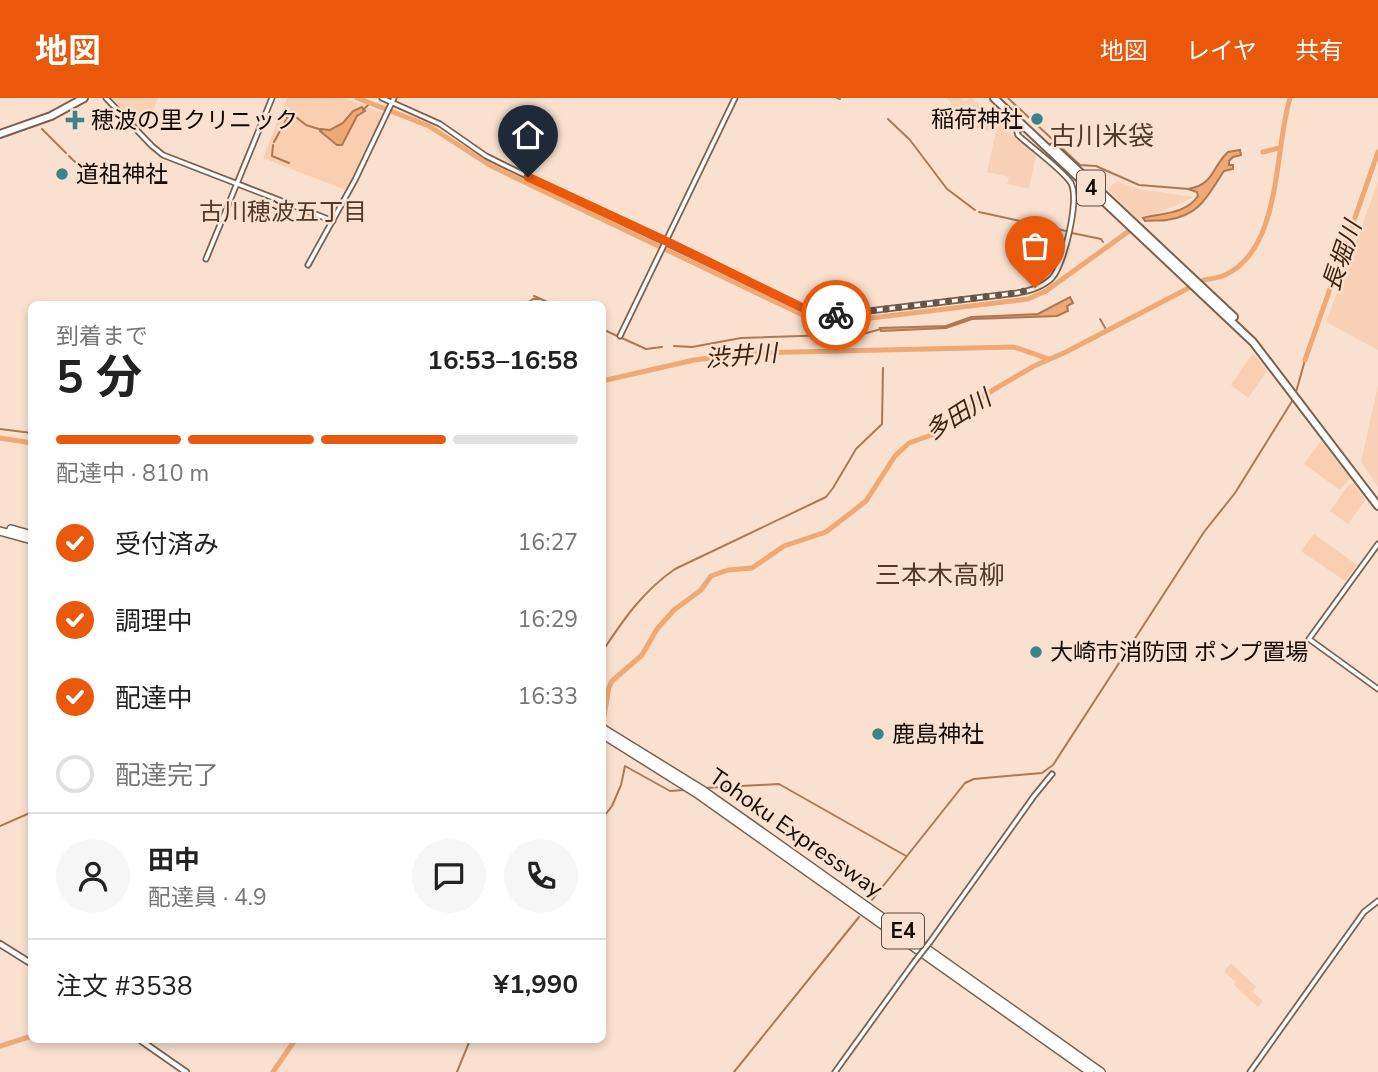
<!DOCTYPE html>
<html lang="ja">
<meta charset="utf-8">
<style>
:root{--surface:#fff;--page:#f6f6f6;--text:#222;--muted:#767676;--line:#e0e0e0;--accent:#ea580c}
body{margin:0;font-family:"Nunito Sans","Noto Sans JP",sans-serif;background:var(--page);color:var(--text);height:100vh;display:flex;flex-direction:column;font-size:26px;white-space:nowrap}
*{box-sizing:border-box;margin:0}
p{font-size:23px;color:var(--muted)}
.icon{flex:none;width:38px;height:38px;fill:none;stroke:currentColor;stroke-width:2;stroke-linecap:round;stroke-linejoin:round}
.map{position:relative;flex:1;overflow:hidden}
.sheet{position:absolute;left:28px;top:203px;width:578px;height:742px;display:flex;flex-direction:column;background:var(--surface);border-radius:10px;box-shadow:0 4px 10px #0003}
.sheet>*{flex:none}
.pin{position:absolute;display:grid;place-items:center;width:60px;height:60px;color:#fff;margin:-72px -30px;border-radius:50% 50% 50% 0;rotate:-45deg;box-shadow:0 0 7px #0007}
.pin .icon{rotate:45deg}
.courier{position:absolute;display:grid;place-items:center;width:70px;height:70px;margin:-35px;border:5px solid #ea580c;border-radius:50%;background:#fff;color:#222;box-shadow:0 2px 9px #0007}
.overview em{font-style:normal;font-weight:700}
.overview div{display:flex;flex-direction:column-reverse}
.overview{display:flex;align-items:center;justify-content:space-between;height:119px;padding:0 28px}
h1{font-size:46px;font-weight:700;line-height:52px}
.bar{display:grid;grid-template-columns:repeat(4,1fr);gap:10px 7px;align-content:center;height:84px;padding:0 28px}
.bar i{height:9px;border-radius:5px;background:var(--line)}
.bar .active{background:var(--accent)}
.bar p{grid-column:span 4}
.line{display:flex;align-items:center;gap:18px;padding:0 28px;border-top:2px solid var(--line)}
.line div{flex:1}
.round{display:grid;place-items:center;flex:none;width:74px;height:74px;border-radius:37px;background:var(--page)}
ol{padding:0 28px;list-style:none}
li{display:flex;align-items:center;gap:21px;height:77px}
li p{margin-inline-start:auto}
li .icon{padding:7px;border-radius:50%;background:var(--accent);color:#fff;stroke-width:4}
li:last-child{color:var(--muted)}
li i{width:38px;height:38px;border:4px solid var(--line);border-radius:50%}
header{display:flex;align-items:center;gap:42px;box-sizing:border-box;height:98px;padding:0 35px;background:var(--accent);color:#fff}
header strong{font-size:33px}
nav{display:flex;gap:38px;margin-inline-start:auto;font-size:24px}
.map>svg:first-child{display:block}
.built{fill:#f9d1b6}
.green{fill:#f9ceb1}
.water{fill:#efa977;stroke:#ad7954;stroke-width:2}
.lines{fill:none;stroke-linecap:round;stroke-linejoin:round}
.stream{stroke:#ad7954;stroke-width:2}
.river{stroke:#efa977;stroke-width:5}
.tertiary-casing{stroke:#7c604c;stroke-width:7}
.secondary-casing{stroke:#7c604c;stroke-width:8}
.trunk-casing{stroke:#7c604c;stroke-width:10}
.motorway-casing{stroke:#7c604c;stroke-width:10}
.tertiary{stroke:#fff;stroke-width:3.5}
.secondary{stroke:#fff;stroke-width:4.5}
.trunk{stroke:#fff;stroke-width:6}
.motorway{stroke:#fff;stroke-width:7}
.tertiary-bridge-casing{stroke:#7c604c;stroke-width:7;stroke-linecap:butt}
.tertiary-bridge{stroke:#fff;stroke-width:3.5}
.done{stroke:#64544a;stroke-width:7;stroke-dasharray:0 12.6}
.route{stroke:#ea580c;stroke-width:9}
.poi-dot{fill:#3b838b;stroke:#fae0ce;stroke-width:2.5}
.labels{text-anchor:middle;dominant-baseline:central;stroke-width:5;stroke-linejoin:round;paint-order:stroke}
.shield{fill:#fae0ce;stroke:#584a40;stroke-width:2}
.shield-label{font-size:21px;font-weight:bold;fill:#130903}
.poi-label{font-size:23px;fill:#130903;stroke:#fae0ce;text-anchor:start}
.street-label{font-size:23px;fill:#130903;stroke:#fae0ce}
.neighbourhood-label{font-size:24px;fill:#533927;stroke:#fae0ce}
.water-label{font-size:24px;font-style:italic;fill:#3f230e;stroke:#fae0ce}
.quarter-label{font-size:26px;fill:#533927;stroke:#fae0ce}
</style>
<header>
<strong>地図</strong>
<nav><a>地図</a><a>レイヤ</a><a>共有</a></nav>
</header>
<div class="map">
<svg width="1378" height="974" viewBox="0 0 1378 974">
<rect width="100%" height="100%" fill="#fae0ce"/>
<!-- built -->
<path class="built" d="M111,0h47l-9,24 -8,8z
M947,0h14l2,3 8,-3 25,22 -3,12 -21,-5 3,-14 -20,-5z
M998,24l38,33 -7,34 -22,-5 2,-7 -22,-5z
M1116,83l23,8 55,8 -36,16 -21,6 -29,-29z
M1378,84v168l-52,-28z
M1378,287v102l-17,-25z"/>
<!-- green -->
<path class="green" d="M287,0h57l39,15 -37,77 -83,-32z
M1253,255l14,18 -19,27 -17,-13z
M1321,343l29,37 -10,12 -36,-26z
M1353,385l12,17 -17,24 -18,-13 17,-24z
M1314,436l43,31 -12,16 -44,-30z
M1231,865l25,24 -4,5 11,9 -5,6 -24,-22 2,-3 -12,-10z"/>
<!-- water -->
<path class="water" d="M362,9l3,4 -8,5 -15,29h-5l-17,-14 1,-2 9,1 13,-7 10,-12z
M1240,52l1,5 -8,2 -4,4v4h4v4l-9,2c-17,25 -23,44 -57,49 -7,1 -15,0 -22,1l-2,-3c19,-5 43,-4 55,-22l-1,-4 -9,-3c26,-4 23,-21 40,-37z
M1070,199l3,6 -6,3 1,5 -11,5 -85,3 -26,9 -65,3 -1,-3 66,-2 25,-9 67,-3z"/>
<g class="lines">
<!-- stream -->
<path class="stream" d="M837,0l3,1
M1008,0l72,67 16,1 43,19 50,4
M363,12l7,-7
M287,20l5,-4 14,11 16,5
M888,21l22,21 37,49 28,21
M42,31l24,24
M274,44l12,-22
M273,47l-1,11 17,7
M69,58l14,14
M979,114l87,19
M1072,135l29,6 2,3
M1106,148l2,2
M534,198l18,8
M526,206l7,-5h7
M1100,221l7,12
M602,231l44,20 16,-2
M674,248l18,1 49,-9 122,-4 18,-5
M1296,294l9,-32
M0,331l32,4
M602,554c21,-32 41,-61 73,-83l151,-72 7,-9 23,-39 26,-25 1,-56
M704,690l75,-4 127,72
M602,721l10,-13 9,-21 4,-19 45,25 14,-1
M0,728l32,-14
M872,802l93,-117 9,-4 68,-6 11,-8 151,-233 31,-39 59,-95
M457,974l13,-32
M734,974l125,-155"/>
<!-- river -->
<path class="river" d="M357,0l72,28 62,40 314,150 18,6h15l190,-23 18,-8 83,-60
M1263,54l16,-4
M1305,262l73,-208
M602,283l92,-21 58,-7 262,-6 35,12
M0,340l32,5
M602,629l7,-40 3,-6 30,-26 15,-26 17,-19 27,-20 10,-14 17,-6 24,-2 32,-22 42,-14 40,-31 29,-45 14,-13 25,-9 59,-44 41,-24 32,-14 138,-72c7,-1 14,-2 21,-5 57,-26 49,-125 65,-177
M0,948l32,-10
M273,974l22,-32"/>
<defs>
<path id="tertiary" d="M106,0l46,48 11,9 170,66
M382,0l58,26 46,32 16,8 294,141 17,7 23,3 181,-22c12,-2 26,-6 35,-15 12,-13 28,-79 19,-95 -9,-14 -39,-35 -53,-48l-1,-3 6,-6
M206,161l66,-161
M308,167l47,-85 39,-82
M620,238l115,-238
M1378,446l-69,95 69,50
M930,844l104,-146 18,-22
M835,974l80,-111
M1250,974l114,-160 14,-11"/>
<path id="secondary" d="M0,846l32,20
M140,942l46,32"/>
<path id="trunk" d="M994,0l259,244 125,164
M0,36l51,-18 33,-18
M1053,49l181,170"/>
<path id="motorway" d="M11,431l21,6
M0,433l32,9
M602,630l102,63 397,281
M602,636l94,59 394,279"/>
</defs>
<!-- tertiary casing -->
<use href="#tertiary" class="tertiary-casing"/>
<!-- secondary casing -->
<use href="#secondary" class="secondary-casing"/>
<!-- trunk casing -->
<use href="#trunk" class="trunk-casing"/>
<!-- motorway casing -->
<use href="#motorway" class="motorway-casing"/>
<!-- tertiary -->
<use href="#tertiary" class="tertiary"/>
<!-- secondary -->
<use href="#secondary" class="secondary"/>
<!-- trunk -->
<use href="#trunk" class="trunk"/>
<!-- motorway -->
<use href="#motorway" class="motorway"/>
<defs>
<path id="tertiary-bridge" d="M915,863l15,-19"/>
</defs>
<!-- tertiary-bridge casing -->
<use href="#tertiary-bridge" class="tertiary-bridge-casing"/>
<!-- tertiary-bridge -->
<use href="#tertiary-bridge" class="tertiary-bridge"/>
</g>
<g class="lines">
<!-- done -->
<path class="done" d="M836,217l181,-22 18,-5"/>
<!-- route -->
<path class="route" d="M528,79l138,64 141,69 29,5"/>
</g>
<!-- markers -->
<g class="poi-dot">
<circle cx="1037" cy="21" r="7"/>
<path d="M71.5 11.5h7v7h7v7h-7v7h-7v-7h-7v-7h7z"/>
<circle cx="62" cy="76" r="7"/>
<circle cx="1036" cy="554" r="7"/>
<circle cx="878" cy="636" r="7"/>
</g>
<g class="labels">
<!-- shield labels -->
<g class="shield">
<rect x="1077" y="72.5" width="28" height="35" rx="5"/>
<rect x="882" y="815.5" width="42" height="35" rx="5"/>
</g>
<g class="shield-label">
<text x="1091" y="90">4</text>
<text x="903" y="833">E4</text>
</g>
<!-- poi labels -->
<g class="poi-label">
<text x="1023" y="21" text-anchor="end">稲荷神社</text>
<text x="91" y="22">穂波の里クリニック</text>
<text x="76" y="76">道祖神社</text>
<text x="1050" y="554">大崎市消防団 ポンプ置場</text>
<text x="892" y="636">鹿島神社</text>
</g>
<!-- street labels -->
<g class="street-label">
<text transform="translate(796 735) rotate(35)">Tohoku Expressway</text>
</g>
<!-- neighbourhood labels -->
<g class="neighbourhood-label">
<text x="283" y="114">古川穂波五丁目</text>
</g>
<!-- water labels -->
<g class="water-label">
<text transform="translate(1342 158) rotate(-71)">長堀川</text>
<text transform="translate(741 258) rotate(-5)">渋井川</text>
<text transform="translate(958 317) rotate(-32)">多田川</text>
</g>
<!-- quarter labels -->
<g class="quarter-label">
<text x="1102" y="38">古川米袋</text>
<text x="940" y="477">三本木高柳</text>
</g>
</g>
</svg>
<div class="pin" style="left:1035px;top:190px;background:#ea580c"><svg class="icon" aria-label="bag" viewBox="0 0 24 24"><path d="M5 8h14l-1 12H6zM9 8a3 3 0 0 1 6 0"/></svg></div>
<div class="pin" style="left:528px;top:79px;background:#1f2937"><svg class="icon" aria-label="home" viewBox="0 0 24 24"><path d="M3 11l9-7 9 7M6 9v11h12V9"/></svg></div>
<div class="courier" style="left:836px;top:217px"><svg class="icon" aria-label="bike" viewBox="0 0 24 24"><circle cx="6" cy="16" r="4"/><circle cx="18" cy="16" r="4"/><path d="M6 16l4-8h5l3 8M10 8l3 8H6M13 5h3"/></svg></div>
<section class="sheet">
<div class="overview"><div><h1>5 分</h1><p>到着まで</p></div><em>16:53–16:58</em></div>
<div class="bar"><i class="active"></i><i class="active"></i><i class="active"></i><i></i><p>配達中 · 810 m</p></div>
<ol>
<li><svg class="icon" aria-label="check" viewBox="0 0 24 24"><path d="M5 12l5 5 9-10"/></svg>受付済み<p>16:27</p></li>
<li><svg class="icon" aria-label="check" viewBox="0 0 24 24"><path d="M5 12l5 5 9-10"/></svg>調理中<p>16:29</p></li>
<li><svg class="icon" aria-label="check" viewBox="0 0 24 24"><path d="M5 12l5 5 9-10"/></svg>配達中<p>16:33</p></li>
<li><i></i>配達完了</li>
</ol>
<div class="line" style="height:126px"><a class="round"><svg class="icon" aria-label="person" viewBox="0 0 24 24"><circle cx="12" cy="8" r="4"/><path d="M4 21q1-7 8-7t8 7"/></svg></a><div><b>田中</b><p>配達員 · 4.9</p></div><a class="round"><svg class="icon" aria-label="chat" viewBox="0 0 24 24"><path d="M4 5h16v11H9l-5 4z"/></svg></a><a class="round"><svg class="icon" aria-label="phone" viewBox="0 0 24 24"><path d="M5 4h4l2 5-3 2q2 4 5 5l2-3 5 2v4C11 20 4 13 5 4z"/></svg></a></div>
<div class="line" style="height:91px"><div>注文 #3538</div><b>¥1,990</b></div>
</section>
</div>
